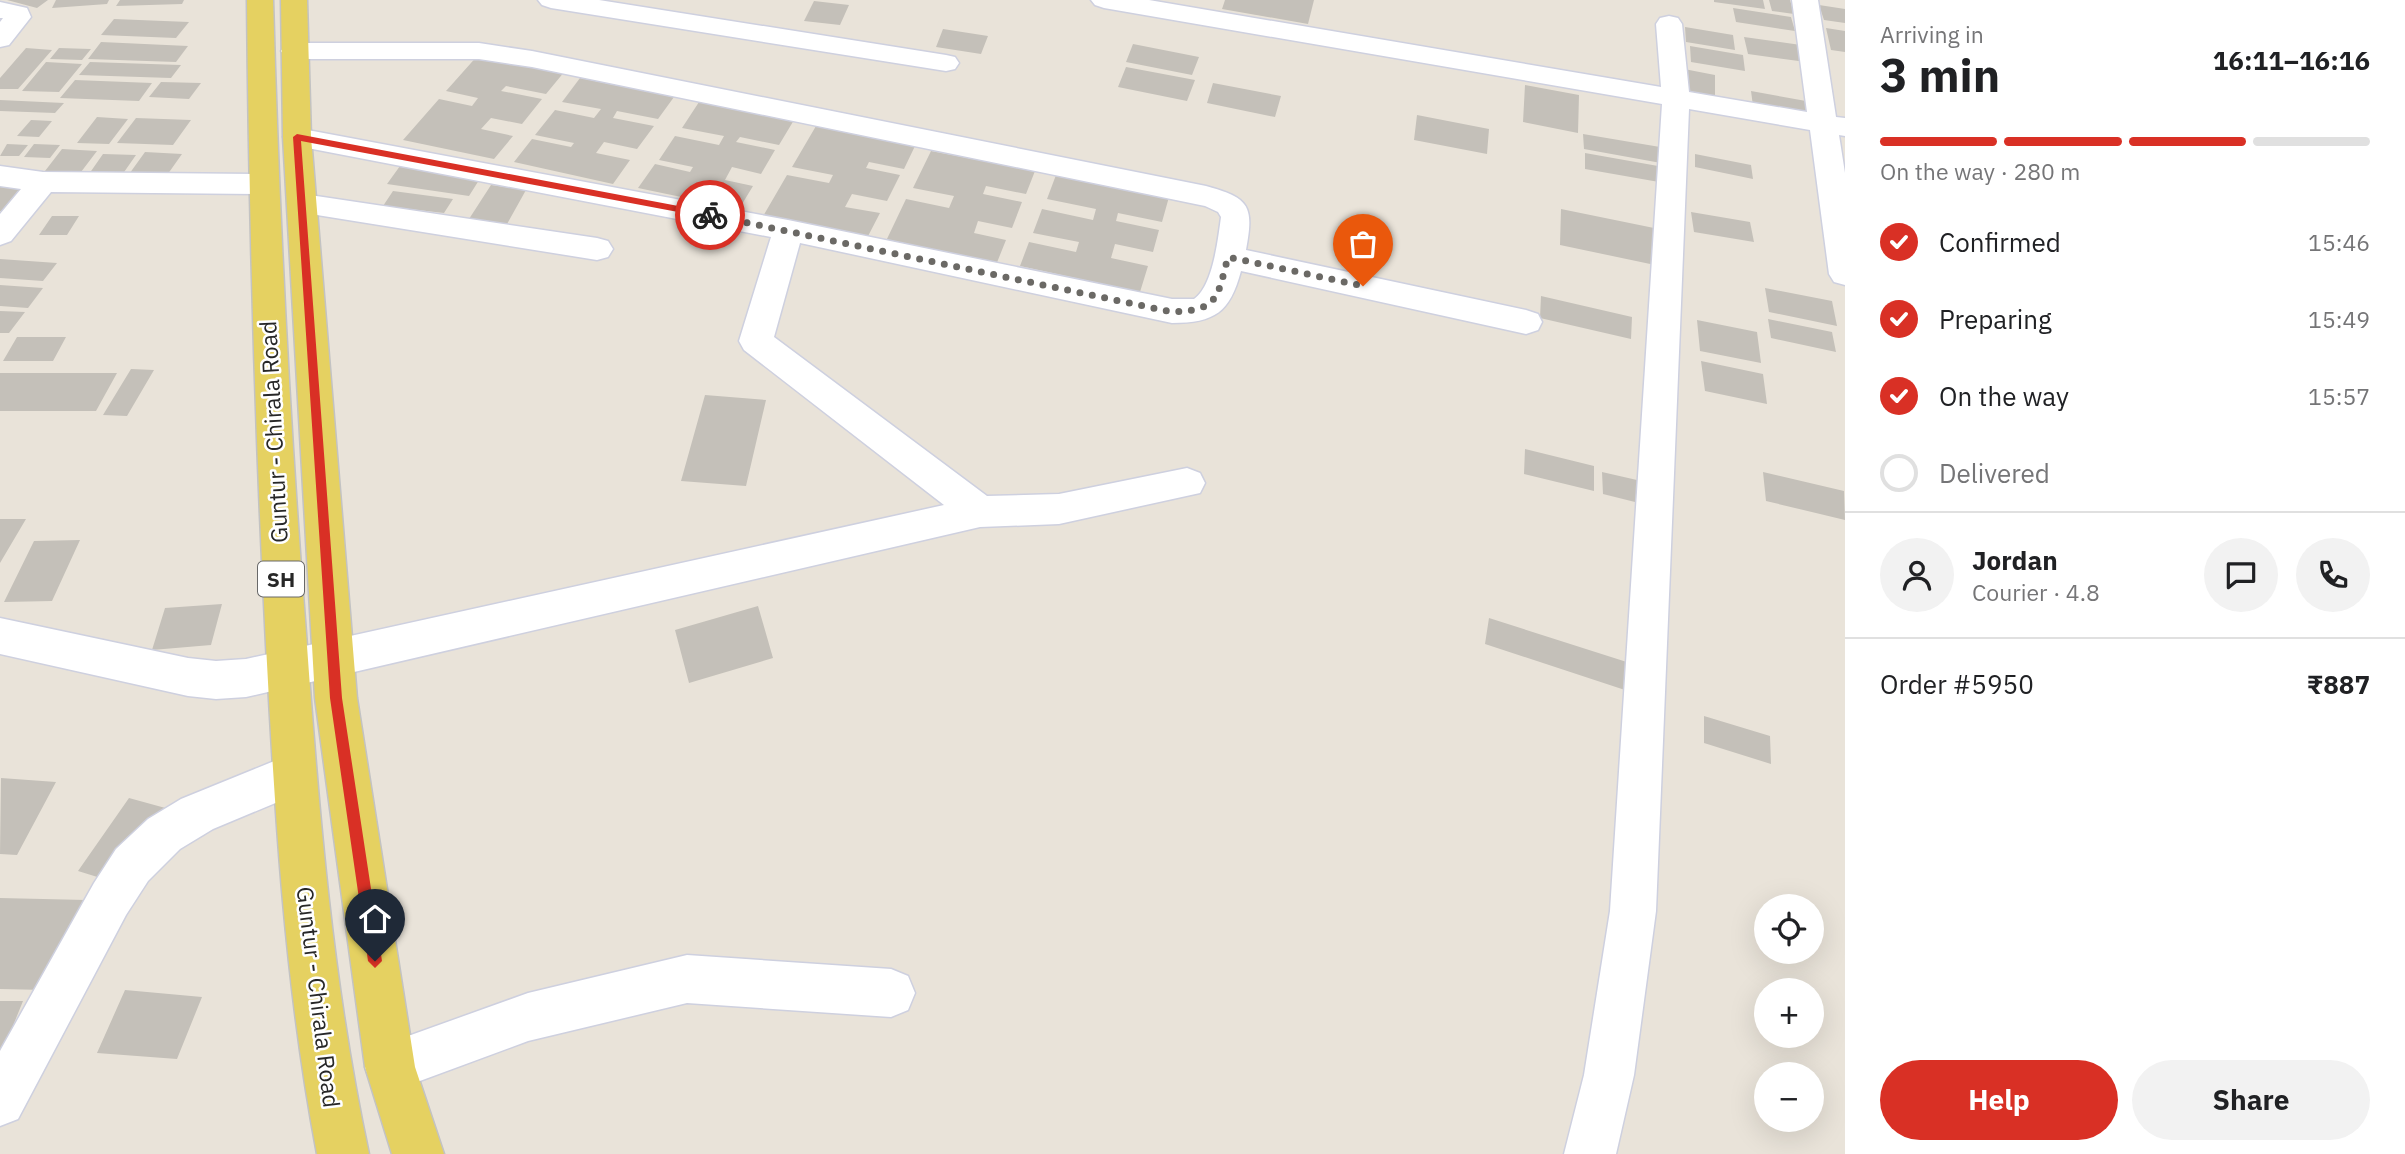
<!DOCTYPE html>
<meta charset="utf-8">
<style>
:root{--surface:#fff;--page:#f2f2f2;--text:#202124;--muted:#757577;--line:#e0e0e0;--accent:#d93025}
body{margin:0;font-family:"IBM Plex Sans",sans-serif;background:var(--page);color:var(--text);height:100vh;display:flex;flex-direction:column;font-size:26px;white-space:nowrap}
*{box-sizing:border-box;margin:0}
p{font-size:23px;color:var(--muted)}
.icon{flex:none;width:38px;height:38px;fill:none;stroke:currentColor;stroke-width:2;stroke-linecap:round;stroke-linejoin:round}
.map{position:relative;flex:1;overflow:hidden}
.side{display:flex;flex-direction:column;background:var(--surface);width:560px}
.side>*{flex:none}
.fabs{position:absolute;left:1754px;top:894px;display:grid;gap:14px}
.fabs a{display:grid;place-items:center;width:70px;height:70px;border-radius:50%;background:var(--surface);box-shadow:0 7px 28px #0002;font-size:35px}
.pin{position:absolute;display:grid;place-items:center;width:60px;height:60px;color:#fff;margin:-72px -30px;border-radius:50% 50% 50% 0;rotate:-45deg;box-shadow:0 0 7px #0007}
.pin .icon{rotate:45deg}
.courier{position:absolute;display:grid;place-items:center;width:70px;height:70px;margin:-35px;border:5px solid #d93025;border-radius:50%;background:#fff;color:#222;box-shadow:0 2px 9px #0007}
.headline em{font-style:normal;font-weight:700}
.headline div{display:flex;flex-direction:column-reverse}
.headline{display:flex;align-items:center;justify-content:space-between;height:119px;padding:0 35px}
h1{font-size:46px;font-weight:700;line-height:52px}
.bar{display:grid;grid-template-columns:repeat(4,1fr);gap:10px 7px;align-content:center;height:84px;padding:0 35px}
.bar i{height:9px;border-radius:5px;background:var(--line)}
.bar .selected{background:var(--accent)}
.bar p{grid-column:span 4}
.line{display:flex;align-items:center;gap:18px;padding:0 35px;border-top:2px solid var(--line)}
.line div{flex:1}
.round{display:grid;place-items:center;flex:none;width:74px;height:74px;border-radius:37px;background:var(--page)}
ol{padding:0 35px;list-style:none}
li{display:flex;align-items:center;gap:21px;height:77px}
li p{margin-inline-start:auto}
li .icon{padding:7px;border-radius:50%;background:var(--accent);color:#fff;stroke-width:4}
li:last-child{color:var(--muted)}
li i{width:38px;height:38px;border:4px solid var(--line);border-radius:50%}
.cta{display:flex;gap:14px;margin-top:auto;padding:14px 35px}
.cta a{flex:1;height:80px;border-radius:42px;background:var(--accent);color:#fff;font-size:28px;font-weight:700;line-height:80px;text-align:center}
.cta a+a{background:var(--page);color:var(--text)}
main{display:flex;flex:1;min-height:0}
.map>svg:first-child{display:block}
.building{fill:#c4c0b9}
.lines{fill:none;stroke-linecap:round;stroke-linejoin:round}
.minor-casing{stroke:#ced0df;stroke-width:3}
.major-casing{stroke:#c3c3c3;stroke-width:3}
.minor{fill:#fff;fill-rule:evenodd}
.major{fill:#e5d161;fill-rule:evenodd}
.route{fill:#d93025}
.done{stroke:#6b6965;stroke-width:7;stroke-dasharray:0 12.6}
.labels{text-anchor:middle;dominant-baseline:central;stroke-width:5;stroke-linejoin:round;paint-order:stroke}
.shield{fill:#fff;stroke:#686868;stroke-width:2}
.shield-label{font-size:21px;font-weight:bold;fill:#272727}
.street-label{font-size:23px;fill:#272727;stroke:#fff}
</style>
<main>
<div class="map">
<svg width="1845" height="1154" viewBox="0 0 1845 1154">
<rect width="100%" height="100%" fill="#e9e3d9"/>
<!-- building -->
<path class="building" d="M7,0h41l-11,8z
M56,0h53l-2,4 -55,4z
M120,0h64l-2,4 -66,2z
M1225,0h89l-6,24 -86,-15z
M1714,0h49l2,9 -51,-7z
M1769,0h21l4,14 -22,-3z
M814,1l35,4 -9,20 -36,-4z
M1819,5l26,4v14l-21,-3z
M1733,8l58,9 4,14 -59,-9z
M114,19l75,3 -13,16 -75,-3z
M1685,27l48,8 2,15 -49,-8z
M1826,28l19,3v21l-14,-2z
M943,29l45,7 -7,18 -45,-7z
M1744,37l57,8 5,17 -58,-8z
M101,42l87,4 -12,16 -88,-3z
M1133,44l66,13 -7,18 -66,-13z
M1690,46l53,9 2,16 -54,-9z
M26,48l26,2 -34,39h-18v-11z
M59,48l32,1 -9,11 -32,-1z
M479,54l86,17 -19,23 -40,-8 -5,5 41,8 -20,25 -31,-6 -10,11 32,7 -19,23 -91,-19 36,-41 33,7 6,-8 -32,-7z
M46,62l36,2 -23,28 -37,-1z
M90,62l91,3 -10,13 -92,-3z
M1126,67l69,13 -8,21 -69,-14z
M1684,69l31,6v24l-30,-6z
M580,78l94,19 -16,22 -41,-8 -4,7 41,8 -17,23 -33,-7 -8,11 34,7 -17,24 -99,-22 18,-23 39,8 3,-4 -39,-8 20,-25 39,8 7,-9 -39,-7z
M75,80l77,3 -13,18 -79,-3z
M161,82l40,1 -12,16 -40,-2z
M1213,83l68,13 -6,21 -68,-14z
M1525,85l54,10 -1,38 -55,-11z
M1751,91l55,10 2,15 -55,-10z
M0,100l64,3 -9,10 -55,-2z
M699,102l95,18 -15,25 -39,-8 -4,5 39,8 -14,24 -29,-7 -7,13 28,6 -14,23 -101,-21 17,-24 35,8 3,-5 -34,-7 16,-24 44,9 5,-9 -42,-8z
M1417,115l72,14 -2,25 -73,-14z
M97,117l31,2 -19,25 -32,-1z
M136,118l55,2 -18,25 -56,-2z
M31,120l21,1 -13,16 -22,-1z
M816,126l99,20 -11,23 -35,-7 -3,6 34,7 -13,26 -35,-7 -7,13 35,6 -14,27 -104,-22 25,-43 42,8 4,-8 -41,-8z
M1583,134l77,13 1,16 -77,-14z
M7,144l21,1 -9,11h-19z
M34,144l26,1 -10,13 -26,-1z
M62,149l35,2 -16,21 -36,-1z
M931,151l104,20 -9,23 -40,-8 -3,8 39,8 -10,26 -34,-7 -4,12 32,7 -10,25 -110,-24 20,-42 43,9 5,-12 -41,-8z
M145,152l37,2 -17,24 -38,-1z
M1585,153l73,13 1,16 -74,-13z
M103,154l33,1 -14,20 -33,-1z
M1695,154l56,11 2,14 -58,-12z
M400,166l81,11 -12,19 -82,-12z
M1056,175l113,22 -7,25 -44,-9 -2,8 43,9 -6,22 -38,-8 -4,14 37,8 -8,26 -120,-26 9,-24 47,10 3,-10 -46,-9 9,-24 51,11 3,-11 -49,-10z
M491,185l35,5 -19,34 -38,-5z
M22,186l-16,25h-6v-24z
M393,191l60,8 -9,14 -61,-7z
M1561,209l93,19 1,37 -95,-20z
M1691,212l59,10 4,20 -60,-10z
M52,216h27l-12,19h-28z
M0,259l57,4 -14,18 -43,-3z
M0,285l43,3 -15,20 -28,-2z
M1765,288l67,13 5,25 -68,-14z
M1541,296l91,21 -1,22 -91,-21z
M0,311l25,1 -16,21h-9z
M1768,319l64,13 4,20 -65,-14z
M1697,320l60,12 4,31 -61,-12z
M17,337h49l-13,24h-50z
M1701,361l62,13 4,30 -62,-13z
M131,369l23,1 -27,46 -24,-1z
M0,373h117l-21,38h-96z
M705,395l61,5 -20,86 -65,-5z
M1525,449l69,17v25l-70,-17z
M1602,472l48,11 1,23 -48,-12z
M1763,472l81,19 1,29 -79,-19z
M0,519h26l-26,44z
M80,540l-28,61 -48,1 30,-61z
M222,604l-11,41 -59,5 13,-42z
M758,606l15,52 -84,25 -14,-53z
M1489,618l144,46 -2,28 -146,-48z
M1704,716l66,20 1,28 -67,-21z
M1,778l55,4 -39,73 -17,-1z
M129,798l40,11 -49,75 -42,-13z
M0,898l86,2 -40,90 -46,-1z
M125,990l77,7 -25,62 -80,-6z
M0,1001h23l-23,57z"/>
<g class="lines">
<defs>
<path id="minor" d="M538,0h61l347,55 9,2 4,6 -4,6 -9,2 -395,-63 -9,-3z
M1091,0h58l512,87 -5,-63 4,-6 9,-2 9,2 4,6 7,68 118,20 -15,-112h26l18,117 9,1v18l-6,-1 6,38v112l-11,-3 -5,-8 -19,-144 -121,-21 -33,802 -22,164 -18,79h-52l20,-79 26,-164 52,-807 -558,-96 -9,-3z
M0,2l27,6 4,9 -22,28 -9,2v-25l3,-4h-3z
M294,43h185l53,8 674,135c44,12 48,20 40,64l280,60 12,4 4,8 -4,8 -12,4 -285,-63c-11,41 -26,52 -69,52l-372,-80 -26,94 213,159 72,-2 128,-26 13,5 5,10 -5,10 -141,31 -79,3 -734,170 -30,2 -28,-3 -188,-42v-36l188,40 28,3 30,-2 698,-154 -200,-155 -5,-9 32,-104 -474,-91 -10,-3 -4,-6 4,-6 10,-3 491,92 384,79h22c19,-13 24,-60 27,-82l-3,-5 -13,-6 -673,-139 -53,-8h-185l-9,-2 -4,-6 4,-6z
M0,166l43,6 220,2 10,3 5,7 -5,7 -10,3 -212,-2 -40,49 -11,4v-31l21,-25 -21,-3z
M303,194l294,44 11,3 5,8 -5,8 -11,3 -305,-49 -4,-7 4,-7z
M294,753l15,6 6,15 -6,15 -96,40 -33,20 -32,32 -22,34 -108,204 -18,7v-75l94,-168 22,-34 32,-30 33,-20z
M687,955l204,14 17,7 7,17 -7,17 -17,7 -204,-14 -159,38 -138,51 -18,-7 -7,-18 7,-18 156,-56z"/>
<path id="major" d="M247,0h26c6,216 17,431 34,646 12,170 26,340 62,508h-52c-32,-168 -42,-338 -51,-509 -11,-215 -17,-430 -19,-645z
M281,0h26l4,137 46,561 58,369 29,87h-52l-27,-87 -50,-369 -32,-561z"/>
</defs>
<!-- minor casing -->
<use href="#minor" class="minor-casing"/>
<!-- major casing -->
<use href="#major" class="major-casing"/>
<!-- minor -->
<use href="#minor" class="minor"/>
<!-- major -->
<use href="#major" class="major"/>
</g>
<!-- route -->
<path class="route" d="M297,134l413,78 4,3 -4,3 -409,-77 41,557 40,263 -7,7 -7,-7 -38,-263 -37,-561z"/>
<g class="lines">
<!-- done -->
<path class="done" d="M710,215l462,97c47,-2 45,-14 56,-55l135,29"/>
</g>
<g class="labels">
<!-- shield labels -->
<rect class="shield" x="258" y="561.5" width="46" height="35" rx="5"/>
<g class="shield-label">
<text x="281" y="579">SH</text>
</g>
<!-- street labels -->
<g class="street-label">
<text transform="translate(273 432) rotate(-93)">Guntur - Chirala Road</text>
<text transform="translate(319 997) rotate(83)">Guntur - Chirala Road</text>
</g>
</g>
</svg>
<div class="fabs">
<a><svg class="icon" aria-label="locate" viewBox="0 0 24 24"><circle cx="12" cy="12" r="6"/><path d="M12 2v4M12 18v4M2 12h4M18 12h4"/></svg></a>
<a>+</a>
<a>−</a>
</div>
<div class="pin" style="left:1363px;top:286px;background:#ea580c"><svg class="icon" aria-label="bag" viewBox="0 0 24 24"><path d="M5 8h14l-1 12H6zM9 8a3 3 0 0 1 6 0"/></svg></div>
<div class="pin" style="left:375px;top:961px;background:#1f2937"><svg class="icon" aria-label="home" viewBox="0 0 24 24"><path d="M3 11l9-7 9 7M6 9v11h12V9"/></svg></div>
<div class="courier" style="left:710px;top:215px"><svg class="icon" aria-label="bike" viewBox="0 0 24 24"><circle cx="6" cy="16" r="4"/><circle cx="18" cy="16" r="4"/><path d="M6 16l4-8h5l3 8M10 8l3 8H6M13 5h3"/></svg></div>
</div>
<section class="side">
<div class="headline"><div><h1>3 min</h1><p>Arriving in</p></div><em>16:11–16:16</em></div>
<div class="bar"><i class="selected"></i><i class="selected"></i><i class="selected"></i><i></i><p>On the way · 280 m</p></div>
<ol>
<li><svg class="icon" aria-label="check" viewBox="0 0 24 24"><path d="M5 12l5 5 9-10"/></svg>Confirmed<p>15:46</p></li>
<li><svg class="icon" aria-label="check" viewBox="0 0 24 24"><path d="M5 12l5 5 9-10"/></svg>Preparing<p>15:49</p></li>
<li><svg class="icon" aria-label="check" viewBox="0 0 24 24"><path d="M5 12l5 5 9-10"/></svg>On the way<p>15:57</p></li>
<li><i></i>Delivered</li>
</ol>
<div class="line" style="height:126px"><a class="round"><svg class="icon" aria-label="person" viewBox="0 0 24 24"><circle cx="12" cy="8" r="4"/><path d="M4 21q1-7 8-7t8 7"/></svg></a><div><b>Jordan</b><p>Courier · 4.8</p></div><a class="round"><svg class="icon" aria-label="chat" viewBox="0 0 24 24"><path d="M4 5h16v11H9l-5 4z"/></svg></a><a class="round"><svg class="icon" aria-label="phone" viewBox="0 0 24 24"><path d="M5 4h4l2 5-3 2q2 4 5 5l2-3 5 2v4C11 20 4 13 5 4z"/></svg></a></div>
<div class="line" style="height:91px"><div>Order #5950</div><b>₹887</b></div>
<div class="cta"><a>Help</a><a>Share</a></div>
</section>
</main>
